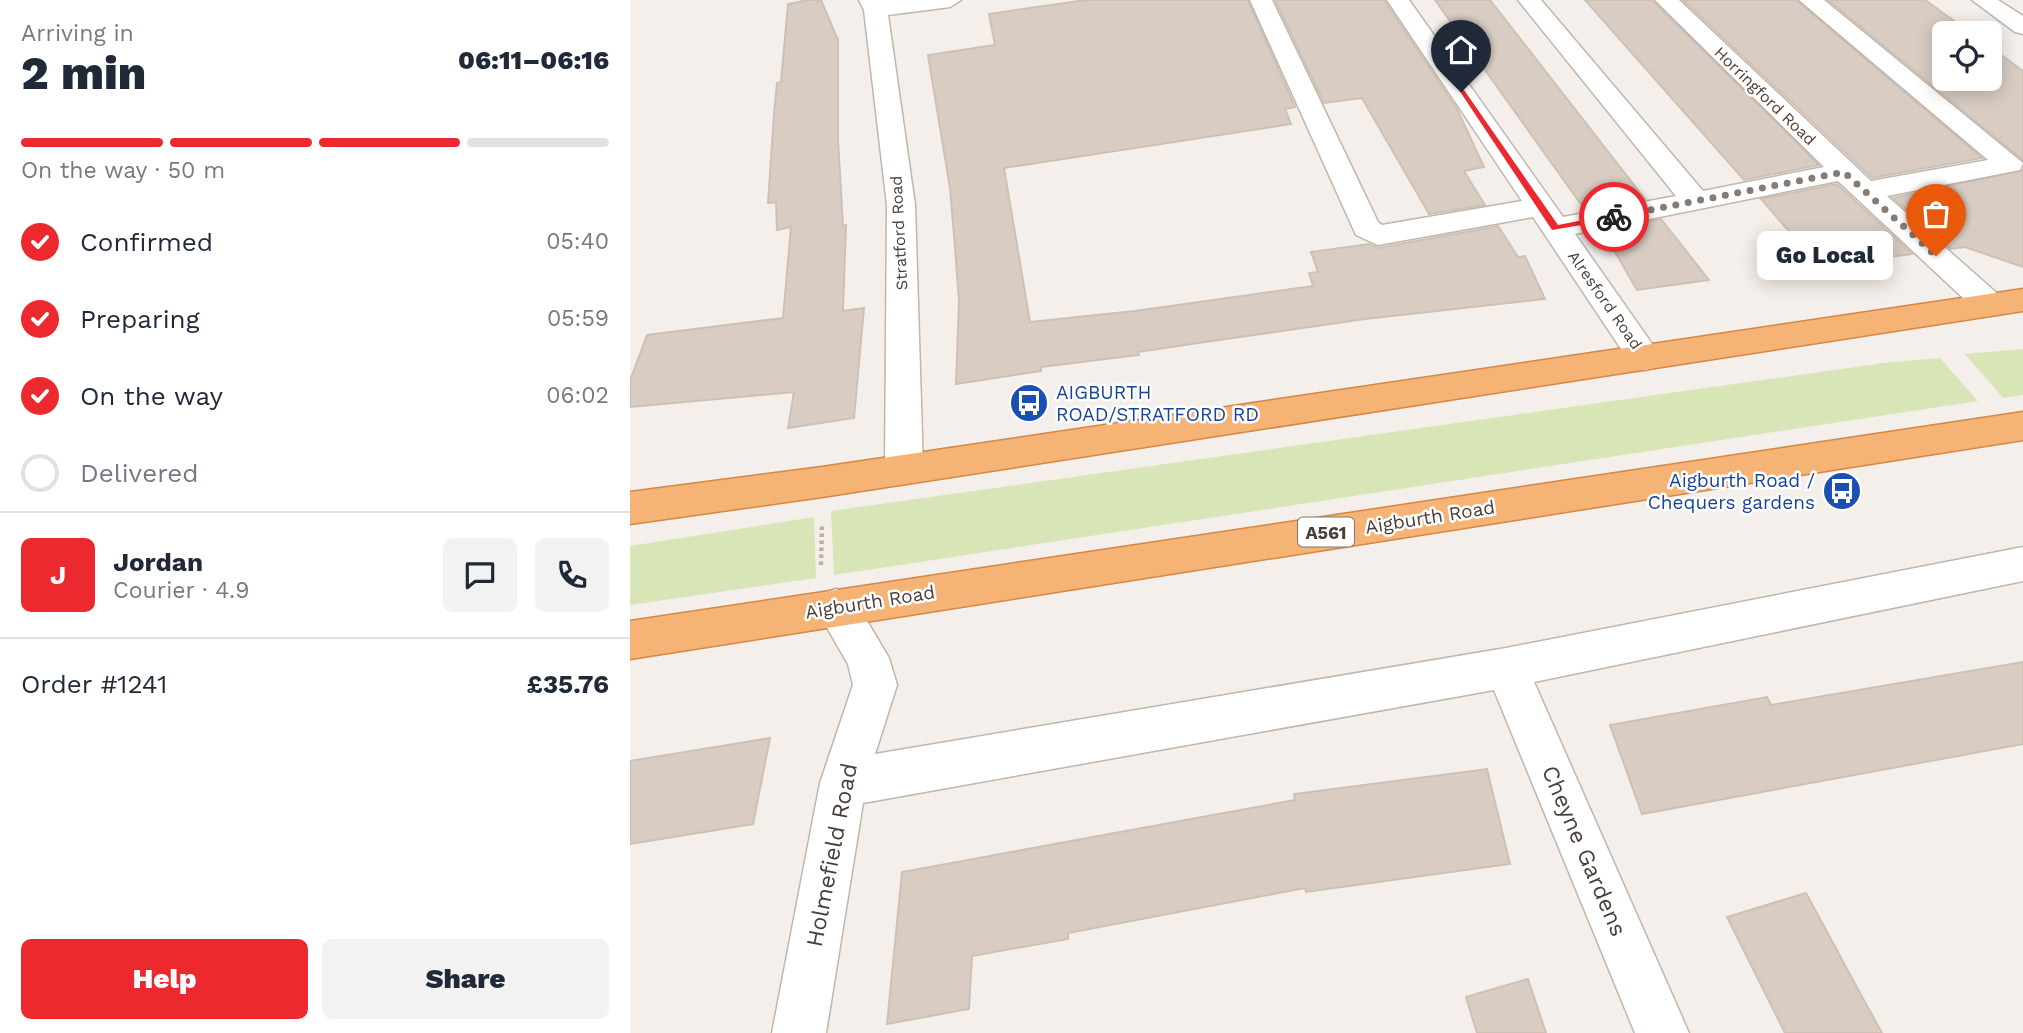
<!DOCTYPE html>
<meta charset="utf-8">
<style>
:root{--surface:#fff;--page:#f2f2f3;--text:#1f2937;--muted:#747a83;--line:#e0e1e3;--accent:#ec292e}
body{margin:0;font-family:"Work Sans",sans-serif;background:var(--page);color:var(--text);height:100vh;display:flex;flex-direction:column;font-size:26px;white-space:nowrap}
*{box-sizing:border-box;margin:0}
p{font-size:23px;color:var(--muted)}
.icon{flex:none;width:38px;height:38px;fill:none;stroke:currentColor;stroke-width:2;stroke-linecap:round;stroke-linejoin:round}
.map{position:relative;flex:1;overflow:hidden}
.side{display:flex;flex-direction:column;background:var(--surface);width:630px}
.side>*{flex:none}
.tools{position:absolute;left:1302px;top:21px;display:grid;gap:14px}
.tools a{display:grid;place-items:center;width:70px;height:70px;border-radius:10px;background:var(--surface);box-shadow:0 4px 18px #0003;font-size:35px}
.pin{position:absolute;display:grid;place-items:center;width:60px;height:60px;color:#fff;margin:-72px -30px;border-radius:50% 50% 50% 0;rotate:-45deg;box-shadow:0 0 7px #0007}
.pin .icon{rotate:45deg}
.courier{position:absolute;display:grid;place-items:center;width:70px;height:70px;margin:-35px;border:5px solid #ec292e;border-radius:50%;background:#fff;color:#222;box-shadow:0 2px 9px #0007}
.bubble{position:absolute;height:49px;border-radius:10px;background:var(--surface);box-shadow:0 4px 18px #0003;font-size:23px;font-weight:800;line-height:49px;text-align:center}
.headline em{font-style:normal;font-weight:800}
.headline div{display:flex;flex-direction:column-reverse}
.headline{display:flex;align-items:center;justify-content:space-between;height:119px;padding:0 21px}
h1{font-size:46px;font-weight:800;line-height:52px}
.bar{display:grid;grid-template-columns:repeat(4,1fr);gap:10px 7px;align-content:center;height:84px;padding:0 21px}
.bar i{height:9px;border-radius:5px;background:var(--line)}
.bar .active{background:var(--accent)}
.bar p{grid-column:span 4}
.line{display:flex;align-items:center;gap:18px;padding:0 21px;border-top:2px solid var(--line)}
.line div{flex:1}
.round{display:grid;place-items:center;flex:none;width:74px;height:74px;border-radius:10px;background:var(--page)}
ol{padding:0 21px;list-style:none}
li{display:flex;align-items:center;gap:21px;height:77px}
li p{margin-inline-start:auto}
li .icon{padding:7px;border-radius:50%;background:var(--accent);color:#fff;stroke-width:4}
li:last-child{color:var(--muted)}
li i{width:38px;height:38px;border:4px solid var(--line);border-radius:50%}
.button{display:flex;gap:14px;margin-top:auto;padding:14px 21px}
.button a{flex:1;height:80px;border-radius:10px;background:var(--accent);color:#fff;font-size:28px;font-weight:800;line-height:80px;text-align:center}
.button a+a{background:var(--page);color:var(--text)}
main{display:flex;flex:1;min-height:0}
.map>svg:first-child{display:block}
.green{fill:#d8e5b6}
.building{fill:#d8ccc3;stroke:#cfc0b4;stroke-width:2}
.lines{fill:none;stroke-linecap:round;stroke-linejoin:round}
.minor-casing{stroke:#bfb6ad;stroke-width:3}
.highway-casing{stroke:#d48645;stroke-width:3}
.path{stroke:#c0af9f;stroke-width:4.5;stroke-dasharray:3.5 3.5;stroke-linecap:butt}
.minor{fill:#fff;fill-rule:evenodd}
.highway{fill:#f5b475;fill-rule:evenodd}
.route{fill:#ec292e}
.done{stroke:#847d77;stroke-width:7;stroke-dasharray:0 12.6}
.labels{text-anchor:middle;dominant-baseline:central;stroke-width:5;stroke-linejoin:round;paint-order:stroke}
.far-street-label{font-size:16px;fill:#483f39;stroke:#fff}
.shield{fill:#fff;stroke:#7f7974;stroke-width:2}
.shield-label{font-size:18px;font-weight:bold;fill:#483f39}
.transit-label{font-size:19px;fill:#164399;stroke:#fff;text-anchor:start}
.street-label{font-size:19px;fill:#483f39;stroke:#fff}
.near-street-label{font-size:23px;fill:#483f39;stroke:#fff}
</style>
<main>
<section class="side">
<div class="headline"><div><h1>2 min</h1><p>Arriving in</p></div><em>06:11–06:16</em></div>
<div class="bar"><i class="active"></i><i class="active"></i><i class="active"></i><i></i><p>On the way · 50 m</p></div>
<ol>
<li><svg class="icon" aria-label="check" viewBox="0 0 24 24"><path d="M5 12l5 5 9-10"/></svg>Confirmed<p>05:40</p></li>
<li><svg class="icon" aria-label="check" viewBox="0 0 24 24"><path d="M5 12l5 5 9-10"/></svg>Preparing<p>05:59</p></li>
<li><svg class="icon" aria-label="check" viewBox="0 0 24 24"><path d="M5 12l5 5 9-10"/></svg>On the way<p>06:02</p></li>
<li><i></i>Delivered</li>
</ol>
<div class="line" style="height:126px"><b class="round" style="background:var(--accent);color:#fff">J</b><div><b>Jordan</b><p>Courier · 4.9</p></div><a class="round"><svg class="icon" aria-label="chat" viewBox="0 0 24 24"><path d="M4 5h16v11H9l-5 4z"/></svg></a><a class="round"><svg class="icon" aria-label="phone" viewBox="0 0 24 24"><path d="M5 4h4l2 5-3 2q2 4 5 5l2-3 5 2v4C11 20 4 13 5 4z"/></svg></a></div>
<div class="line" style="height:91px"><div>Order #1241</div><b>£35.76</b></div>
<div class="button"><a>Help</a><a>Share</a></div>
</section>
<div class="map">
<svg width="1393" height="1033" viewBox="0 0 1393 1033">
<rect width="100%" height="100%" fill="#f4efea"/>
<!-- green -->
<path class="green" d="M1393,349v46l-20,3 -38,-44z
M1310,358l38,43 -1144,174 -3,-64 1053,-148z
M184,517l2,61 -186,27v-59z"/>
<!-- building -->
<path class="building" d="M178,0h13l17,40v99l5,87 3,-1 -3,86 21,-3 -10,110 -66,10 6,-36 -164,15v-26l17,-46 136,-17 8,-91 -14,3 -1,-28 -8,1 6,-89 3,-31 4,-1 7,-78z
M456,0h162l47,107 -10,2 6,15 -287,44 26,154 105,-11 178,-25 -4,-13 9,-1 -7,-20 58,-8 9,4 120,-22 20,31 7,-1 20,43 -180,20 -167,24 -60,9 1,3 -98,12v4l-85,13 3,-83 -4,-54 -5,-59 -22,-133 67,-10 -6,-31z
M645,0h109l73,109 27,58 -20,4 21,34 -56,9 -67,-116 -38,5z
M805,0h55l155,199 -60,11z
M955,0h67l167,165 -75,15z
M1053,0h113l186,158 -110,20z
M1198,0h97l46,33h-27v46h46v-32l33,24v89z
M1393,170v97l-58,-20 -14,2 -58,-51z
M1207,184l75,70 -93,12 -58,-67z
M1031,219l48,61 -72,10 -34,-59z
M1393,662v82l-381,70 -32,-89 157,-28 4,8z
M140,738l-17,86 -123,20v-83z
M857,769l23,95 -204,28 -1,-4 -237,45v6l-96,17 -3,53 -82,15 15,-152 393,-72 -1,-6z
M1176,893l54,100 22,40h-97l-58,-116z
M898,979l18,54h-69l-11,-36z"/>
<g class="lines">
<defs>
<path id="minor" d="M229,0h102l-11,7 -62,8 27,190 8,263 -6,10 -13,5 -13,-5 -6,-10 2,-263 -23,-195z
M620,0h22l106,222 4,3 140,-24 -135,-201h22l154,217 113,-21 -158,-196h23l162,191 121,-24 -169,-167h24l192,181 117,-21 -189,-160h25l199,163 -3,7 -10,2 -123,24 113,100 5,8 -5,8 -11,3 -11,-3 -140,-131 -263,53 87,124 -5,9 -12,3 -12,-3 -100,-150 -155,28 -22,-10z
M1342,0h26l25,16v18l-8,-2z
M1393,547v34l-489,101 155,351h-54l-141,-343 -631,113 -37,230h-54l48,-250 33,-98 -5,-21 -33,-57 6,-13 15,-5 15,5 38,64 8,27 -22,69 631,-106z"/>
<path id="highway" d="M1393,289v22l-1201,186 -192,27v-32l192,-25z
M1393,412v28l-1393,219v-38z"/>
</defs>
<!-- minor casing -->
<use href="#minor" class="minor-casing"/>
<!-- highway casing -->
<use href="#highway" class="highway-casing"/>
<!-- path -->
<path class="path" d="M191,565l1,-40"/>
<!-- minor -->
<use href="#minor" class="minor"/>
<!-- highway -->
<use href="#highway" class="highway"/>
</g>
<!-- route -->
<path class="route" d="M829,90h5l94,135 56,-11 3,5 -65,11z"/>
<g class="lines">
<!-- done -->
<path class="done" d="M984,217l230,-45 92,84"/>
</g>
<!-- icons -->
<defs>
<symbol id="bus-disc" viewBox="-11 -11 22 22"><circle r="9.5" fill="#1a4fb4" stroke="#fff"/><path d="M-5-6H5V4H4V6H2V4H-2V6H-4V4H-5ZM-3.5-4V0h7V-4ZM-3.5 1.2v1.5H-2V1.2ZM2 1.2v1.5H3.5V1.2Z" fill="#fff"/></symbol>
</defs>
<g fill-rule="evenodd">
<use href="#bus-disc" x="377" y="381" width="44" height="44"/>
<use href="#bus-disc" x="1190" y="469" width="44" height="44"/>
</g>
<g class="labels">
<!-- far-street labels -->
<g class="far-street-label">
<text transform="translate(1135 96) rotate(44)">Horringford Road</text>
<text transform="translate(269 233) rotate(-93)">Stratford Road</text>
<text transform="translate(975 300) rotate(55)">Alresford Road</text>
</g>
<!-- shield labels -->
<rect class="shield" x="668" y="517.5" width="56" height="29" rx="5"/>
<g class="shield-label">
<text x="696" y="532">A561</text>
</g>
<!-- transit labels -->
<g class="transit-label">
<text x="426" y="392">AIGBURTH<tspan x="426" dy="22">ROAD/STRATFORD RD</tspan></text>
<text x="1185" y="480" text-anchor="end">Aigburth Road /<tspan x="1185" dy="22">Chequers gardens</tspan></text>
</g>
<!-- street labels -->
<g class="street-label">
<text transform="translate(800 517) rotate(-9)">Aigburth Road</text>
<text transform="translate(240 602) rotate(-9)">Aigburth Road</text>
</g>
<!-- near-street labels -->
<g class="near-street-label">
<text transform="translate(954 851) rotate(67)">Cheyne Gardens</text>
<text transform="translate(202 855) rotate(-79)">Holmefield Road</text>
</g>
</g>
</svg>
<div class="tools">
<a><svg class="icon" aria-label="locate" viewBox="0 0 24 24"><circle cx="12" cy="12" r="6"/><path d="M12 2v4M12 18v4M2 12h4M18 12h4"/></svg></a>
</div>
<div class="pin" style="left:1306px;top:256px;background:#ea580c"><svg class="icon" aria-label="bag" viewBox="0 0 24 24"><path d="M5 8h14l-1 12H6zM9 8a3 3 0 0 1 6 0"/></svg></div>
<div class="pin" style="left:831px;top:92px;background:#1f2937"><svg class="icon" aria-label="home" viewBox="0 0 24 24"><path d="M3 11l9-7 9 7M6 9v11h12V9"/></svg></div>
<div class="courier" style="left:984px;top:217px"><svg class="icon" aria-label="bike" viewBox="0 0 24 24"><circle cx="6" cy="16" r="4"/><circle cx="18" cy="16" r="4"/><path d="M6 16l4-8h5l3 8M10 8l3 8H6M13 5h3"/></svg></div>
<div class="bubble" style="left:1127px;top:231px;width:136px">Go Local</div>
</div>
</main>
